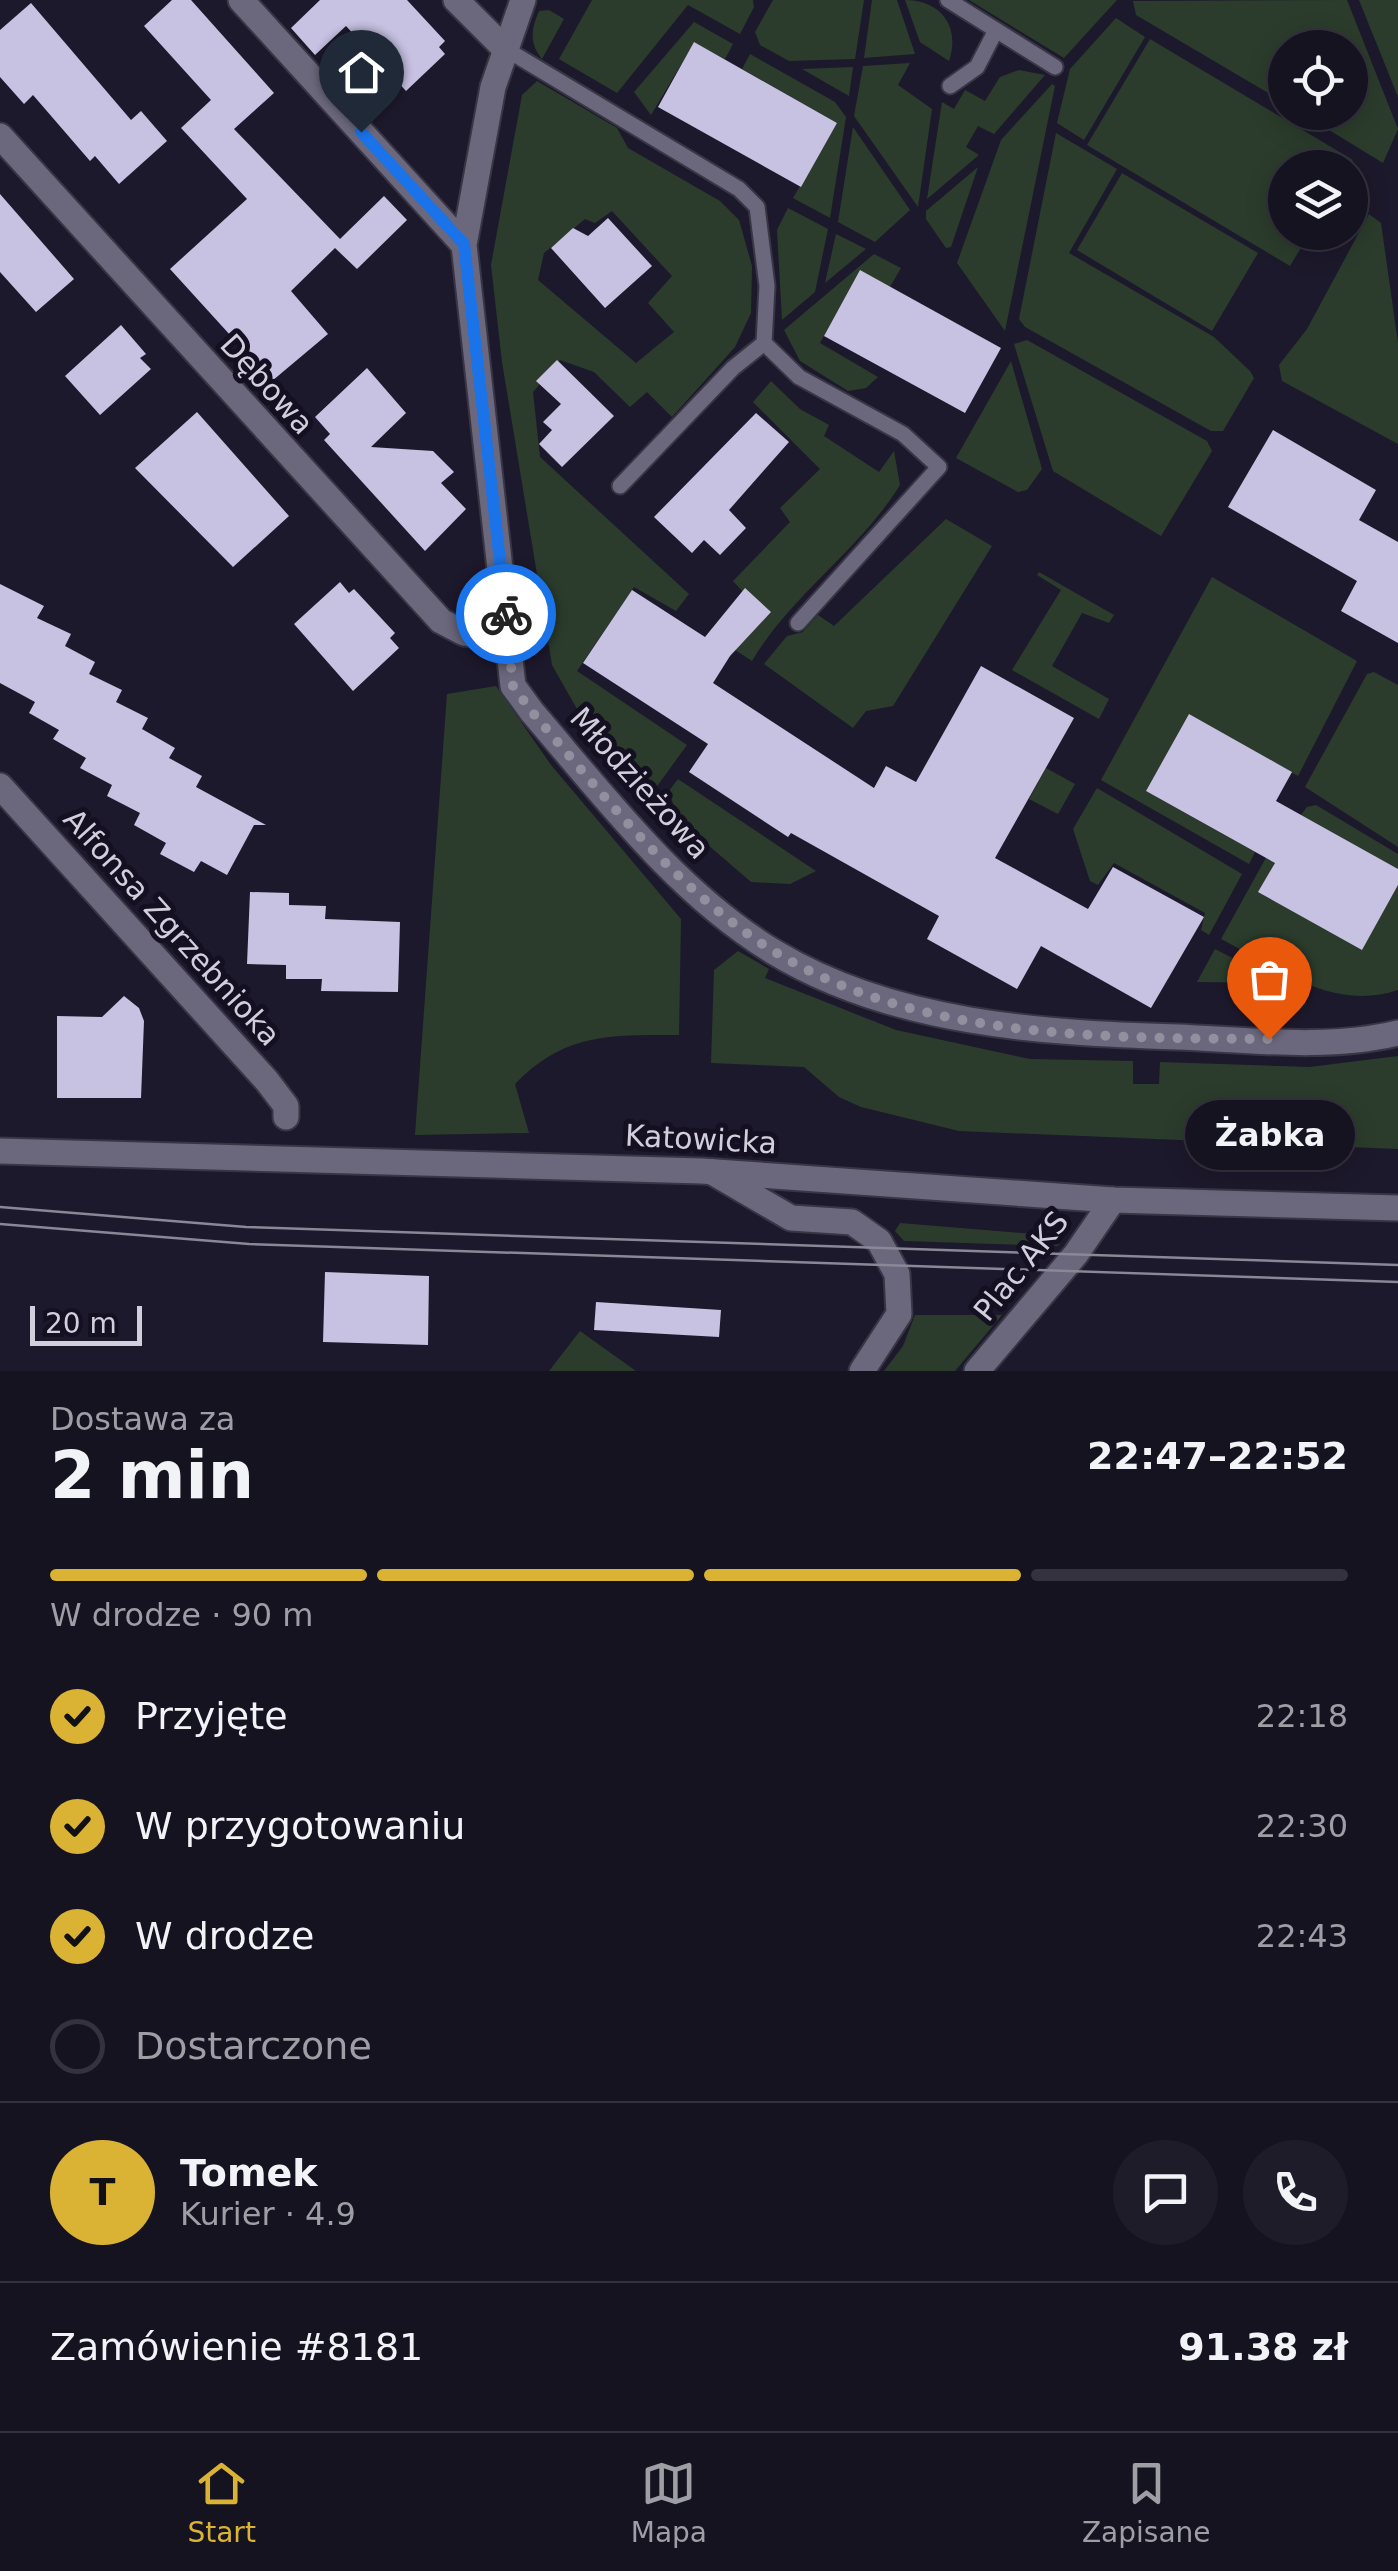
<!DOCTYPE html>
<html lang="pl">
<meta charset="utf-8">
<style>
:root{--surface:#161321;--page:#1f1c2a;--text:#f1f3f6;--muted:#9e9ea5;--line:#35323f;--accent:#dab334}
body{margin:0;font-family:"DejaVu Sans",sans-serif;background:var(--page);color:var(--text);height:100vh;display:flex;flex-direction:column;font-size:38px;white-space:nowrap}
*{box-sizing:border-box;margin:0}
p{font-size:32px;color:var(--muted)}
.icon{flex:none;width:55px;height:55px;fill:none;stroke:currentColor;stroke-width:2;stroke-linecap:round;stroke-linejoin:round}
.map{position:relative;height:1371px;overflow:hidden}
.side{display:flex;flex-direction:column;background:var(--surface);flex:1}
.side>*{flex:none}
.buttons{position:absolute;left:1268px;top:30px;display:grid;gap:20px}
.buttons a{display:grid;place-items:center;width:100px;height:100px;border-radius:50%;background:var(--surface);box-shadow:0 5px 25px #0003,0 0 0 2px var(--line);font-size:50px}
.scale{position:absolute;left:30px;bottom:25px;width:112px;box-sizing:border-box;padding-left:10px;border:5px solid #d1cfdc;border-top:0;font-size:28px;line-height:35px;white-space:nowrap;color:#d1cfdc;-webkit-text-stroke:8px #141022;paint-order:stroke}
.pin{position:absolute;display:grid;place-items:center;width:85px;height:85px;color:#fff;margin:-102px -42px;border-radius:50% 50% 50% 0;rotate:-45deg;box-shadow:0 0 10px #0007}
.pin .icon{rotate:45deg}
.courier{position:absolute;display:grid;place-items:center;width:100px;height:100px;margin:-50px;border:8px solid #1a73e8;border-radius:50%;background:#fff;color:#222;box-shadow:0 2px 12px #0007}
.bubble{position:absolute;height:70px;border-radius:35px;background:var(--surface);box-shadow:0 5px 25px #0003,0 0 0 2px var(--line);font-size:32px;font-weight:600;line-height:70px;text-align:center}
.summary em{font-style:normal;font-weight:600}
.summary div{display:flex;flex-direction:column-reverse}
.summary{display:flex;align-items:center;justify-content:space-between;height:170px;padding:0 50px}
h1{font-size:65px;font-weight:600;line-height:75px}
.bar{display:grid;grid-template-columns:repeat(4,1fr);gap:15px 10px;align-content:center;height:120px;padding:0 50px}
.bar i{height:12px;border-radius:8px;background:var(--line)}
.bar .selected{background:var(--accent)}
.bar p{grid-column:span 4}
.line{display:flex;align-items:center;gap:25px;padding:0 50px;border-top:2px solid var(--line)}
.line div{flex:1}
.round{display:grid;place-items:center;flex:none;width:105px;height:105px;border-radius:52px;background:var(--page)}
ol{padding:0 50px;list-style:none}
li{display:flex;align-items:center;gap:30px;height:110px}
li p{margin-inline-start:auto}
li .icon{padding:10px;border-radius:50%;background:var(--accent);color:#111;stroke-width:4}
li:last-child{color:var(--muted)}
li i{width:55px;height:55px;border:5px solid var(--line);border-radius:50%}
.tabs{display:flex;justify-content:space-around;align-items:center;height:140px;border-top:2px solid var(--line);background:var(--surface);font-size:28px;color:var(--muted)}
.tabs a{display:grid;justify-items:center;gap:5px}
.tabs .selected{color:var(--accent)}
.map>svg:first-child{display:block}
.green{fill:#2b3c2c;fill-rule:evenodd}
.building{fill:#c7c1e2}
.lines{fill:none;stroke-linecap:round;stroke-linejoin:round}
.lane-casing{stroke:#383544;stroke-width:19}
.street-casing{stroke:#383544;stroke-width:29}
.secondary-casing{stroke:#383544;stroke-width:29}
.lane{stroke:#6b687e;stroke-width:15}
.street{stroke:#6b687e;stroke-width:25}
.secondary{stroke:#6b687e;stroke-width:25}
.tram{stroke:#8a8796;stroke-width:2.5}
.done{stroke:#928f9e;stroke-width:10;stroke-dasharray:0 18}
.route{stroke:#1a73e8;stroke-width:12}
.labels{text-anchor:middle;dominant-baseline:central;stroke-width:10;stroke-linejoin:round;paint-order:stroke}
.street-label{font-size:30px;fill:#d1cfdc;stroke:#141022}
</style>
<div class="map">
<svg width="1398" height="1371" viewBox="0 0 1398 1371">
<rect width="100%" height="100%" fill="#1d192c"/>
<!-- green -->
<path class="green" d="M592,0h161l1,7 -14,27 -52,-29 -71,88 -58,-34z
M773,0h91l-9,59 -66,2 -29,-16 -5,-13z
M872,0h25l18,54 -51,4z
M905,0c35,0 56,26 44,61l-29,-19z
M969,0h148l-53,58z
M1347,0l51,129 -15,34 -82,-50 49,-1v-64h-65v55l-149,-88 -3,-14z
M1359,0h39v97z
M549,10l15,9 -22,40c-13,-16 -11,-30 -3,-48z
M1116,18l29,19 -61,103 -27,-17 13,-54z
M694,22l39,22 -8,15 -31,-16 -43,72 -17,-23z
M1150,39l203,121 -4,7 -64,1v64l25,1 -20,33 -203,-121z
M750,54l85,48 11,15 -16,101 -37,-20 44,-75 -95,-54z
M910,63l-12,22 34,24 -14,98 -64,-91 9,-50z
M853,67l-4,29 -47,-27z
M1019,70l26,5 -51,59 -16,-8 -12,21 13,8 -52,44 15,-97 12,7 11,-19 20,11 15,-24z
M537,81l80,47 11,20 92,53 19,19 13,46 -1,47 -16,34 -63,70 -25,-25 -17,15 -36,-35 -34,-12 -27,32 7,65 149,137 -13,17 -42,-24 -57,84 110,74 -32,44 -33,-26 -45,-54 -25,-44 -50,-303 -11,-97 31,-170zM612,211l60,65 -24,27 26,29 -38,31 -98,-83 6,-27 41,-34 10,4z
M1052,84l3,2 -50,245 -48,-68 44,-123z
M853,127l57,83 -35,32 -37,-20z
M1056,133l61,36 -48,84 145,84 36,34 4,7 -31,53h-12l-186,-104 -6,-8z
M978,167l-27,80 -5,1 -20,-29v-8z
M1122,173l136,80 -46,78 -135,-81z
M788,208l40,21 -13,63 -33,28 -5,-90z
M1369,214l12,9 17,120v101l-116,-63 -3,-16 28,-36z
M836,234l30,15 -41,34z
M874,254l27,14 -11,19 -30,-16 -40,72 58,34 -12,11 -18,3 -48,-30 -16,-31z
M1027,340l180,101 5,10 -51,85 -108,-65 -39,-127z
M1011,361l31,108 -15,21 -9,2 -62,-34z
M771,381l29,28 29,16 -5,11 55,36 15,-21 6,34c-41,66 -109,110 -148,176l-23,-15 29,-38 -25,-27 57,-59 -10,-14 40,-39 -67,-67z
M946,519l46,27 -99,160 -27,5 -13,17 -89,-64 23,-28 16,-4 15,-17 16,11z
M1039,572l75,43 -5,8 -27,-10 -30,53 57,33 -10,20 -87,-49 49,-80 -24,-15z
M1212,577l145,84 -59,115 -109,-61 -43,76 109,61 -6,12 -148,-84z
M1374,672l24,13v162l-93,-60 62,-113z
M496,686l55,79 130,154 -2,116c-67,0 -114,-3 -164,49l14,49 -114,2 32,-441z
M1046,768l29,16 -17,30 -29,-15z
M678,779l138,92 -26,13 -39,-2 -73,-63 -9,-28z
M1097,788l145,86 -33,61 -8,-5 4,-17 -91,-50 -16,22 -8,-4 -17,-52z
M1316,805l82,49v15l-97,-54 6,-8z
M1268,854l9,5 -18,33 103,57 36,-64v105c-65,22 -121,-22 -177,-51z
M1215,949l66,34 -84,-1z
M738,951l31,18 -4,9 131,52 134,29 103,2v23h26l1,-22 149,5 89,-11v93l-439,-18 -98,-24 -22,-10 -35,-30 -93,-4 3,-93z
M900,1223l158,13 3,5 -3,5 -154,-5 -9,-10z
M915,1315h87l-47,56h-71l19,-25z
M580,1331l56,40h-87z"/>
<!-- building -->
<path class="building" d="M172,0h19l83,93 -40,36 106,110 44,-43 23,24 -50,49 -22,-21 -44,43 37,43 -56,47 -102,-112 77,-70 -66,-71 30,-28 -67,-74z
M320,0h87l38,41 -6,6 6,7 -39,37 -60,-65 -31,29 -24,-27z
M31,3l100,117 10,-9 26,30 -48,43 -24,-28 -5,5 -57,-66 -9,9 -24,-27v-47z
M694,42l143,81 -36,64 -143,-80z
M0,194l74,85 -38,33 -36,-40z
M608,218l44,48 -47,42 -54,-60 22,-20 15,8z
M860,270l141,78 -36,65 -141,-77z
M121,325l25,29 -6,4 11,11 -51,46 -35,-39z
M557,360l57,56 -52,51 -23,-23 13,-14 -9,-8 18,-18 -25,-23z
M367,368l39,45 -35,34 62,4 21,21 -13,11 25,26 -41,42 -101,-111 6,-6 -15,-17z
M197,412l92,104 -56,51 -98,-99z
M756,413l33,29 -60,68 17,18 -26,27 -16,-15 -12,13 -38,-36z
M1273,430l103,60 -17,30 39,22v101l-57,-32 16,-30 -129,-74z
M340,582l9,11 5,-4 41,44 -5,5 9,10 -46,43 -59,-67z
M0,584l44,22 -7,12 34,16 -6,12 30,16 -6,12 33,16 -6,12 32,16 -6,11 33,19 -6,10 33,18 -6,11 70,38h-12l-27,50 -26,-14 -7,11 -34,-18 6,-11 -32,-18 6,-12 -33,-17 5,-11 -32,-17 6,-10 -33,-19 6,-9 -30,-17 6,-11 -35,-19z
M745,588l26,24 -41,44 -17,27 161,105 12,-22 30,16 65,-116 93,52 -79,140 93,51 25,-42 91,50 -53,91 -110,-62 -24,43 -90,-50 12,-23 -148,-83 -3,4 -99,-65 19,-28 -125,-81 49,-73 73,47z
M1189,714l103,58 -16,29 122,68v16l-36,65 -104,-58 17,-29 -129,-72z
M250,892l39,1v12l37,1 -1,13 75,3 -2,70 -77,-1 1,-12h-36v-14l-39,-1z
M124,996l15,12 5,13 -3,77h-84v-82l45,1z
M325,1272l104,4 -1,69 -105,-3z
M596,1302l125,8 -2,27 -125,-7z"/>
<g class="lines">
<defs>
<path id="lane" d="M948,0l107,67
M504,48l235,141 18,18 10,79 -3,57 -31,25 -113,118
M950,86l27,-19 19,-37
M764,343l35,34 104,57 36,33 -141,156"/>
<path id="street" d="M241,0l223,245
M456,0l48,48
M523,0l-30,87 -29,158 49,441 19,26c73,85 145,181 242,240 119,72 269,81 404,85 71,3 151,13 220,-4
M0,136l441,485 23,12 44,5
M0,786l267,295 19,25v11
M712,1172l79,46 61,4 27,19 18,33 2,40 -37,57
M977,1371l99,-117 37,-54"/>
<path id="secondary" d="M0,1151l702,20 411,29 285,8"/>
</defs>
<!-- lane casing -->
<use href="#lane" class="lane-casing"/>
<!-- street casing -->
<use href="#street" class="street-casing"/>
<!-- secondary casing -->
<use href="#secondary" class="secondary-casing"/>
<!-- lane -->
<use href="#lane" class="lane"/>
<!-- street -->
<use href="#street" class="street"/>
<!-- secondary -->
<use href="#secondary" class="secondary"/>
<!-- tram -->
<path class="tram" d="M0,1207l246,20 1152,38
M0,1224l249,20 1149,38"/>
</g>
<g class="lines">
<!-- done -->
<path class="done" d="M506,614l7,72 19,26c69,80 135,166 223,227 146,101 344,99 514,100"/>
<!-- route -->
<path class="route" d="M361,132l103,112 42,370"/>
</g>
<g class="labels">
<!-- street labels -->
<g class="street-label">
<text transform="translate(267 384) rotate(48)">Dębowa</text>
<text transform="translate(640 783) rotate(48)">Młodzieżowa</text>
<text transform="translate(172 927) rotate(48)">Alfonsa Zgrzebnioka</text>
<text transform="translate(701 1139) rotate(3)">Katowicka</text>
<text transform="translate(1021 1266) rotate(-51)">Plac AKS</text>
</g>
</g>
</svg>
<div class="buttons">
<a><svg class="icon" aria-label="locate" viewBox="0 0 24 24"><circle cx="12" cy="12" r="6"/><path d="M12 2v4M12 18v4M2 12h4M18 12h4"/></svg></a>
<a><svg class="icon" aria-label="layers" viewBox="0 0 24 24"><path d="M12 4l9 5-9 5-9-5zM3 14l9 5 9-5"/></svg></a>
</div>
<div class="scale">20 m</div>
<div class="pin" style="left:1269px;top:1039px;background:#ea580c"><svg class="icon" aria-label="bag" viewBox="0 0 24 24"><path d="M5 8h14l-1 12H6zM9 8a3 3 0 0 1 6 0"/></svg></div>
<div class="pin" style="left:361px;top:132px;background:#1f2937"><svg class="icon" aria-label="home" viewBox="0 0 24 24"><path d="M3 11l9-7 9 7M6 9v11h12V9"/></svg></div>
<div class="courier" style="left:506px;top:614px"><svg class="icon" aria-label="bike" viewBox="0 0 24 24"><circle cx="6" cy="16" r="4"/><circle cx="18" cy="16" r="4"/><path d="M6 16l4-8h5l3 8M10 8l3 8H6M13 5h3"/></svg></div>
<div class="bubble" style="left:1185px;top:1100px;width:170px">Żabka</div>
</div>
<section class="side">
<div class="summary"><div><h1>2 min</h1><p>Dostawa za</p></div><em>22:47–22:52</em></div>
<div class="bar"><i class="selected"></i><i class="selected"></i><i class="selected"></i><i></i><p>W drodze · 90 m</p></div>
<ol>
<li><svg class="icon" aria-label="check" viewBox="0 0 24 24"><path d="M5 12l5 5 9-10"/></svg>Przyjęte<p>22:18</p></li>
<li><svg class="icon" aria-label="check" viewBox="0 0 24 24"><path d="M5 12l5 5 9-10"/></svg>W przygotowaniu<p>22:30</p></li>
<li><svg class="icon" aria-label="check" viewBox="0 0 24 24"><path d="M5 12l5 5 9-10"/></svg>W drodze<p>22:43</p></li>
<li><i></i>Dostarczone</li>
</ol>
<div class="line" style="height:180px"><b class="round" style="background:var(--accent);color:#111">T</b><div><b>Tomek</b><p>Kurier · 4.9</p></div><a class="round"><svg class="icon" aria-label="chat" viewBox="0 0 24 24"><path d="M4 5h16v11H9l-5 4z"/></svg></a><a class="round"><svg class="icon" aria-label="phone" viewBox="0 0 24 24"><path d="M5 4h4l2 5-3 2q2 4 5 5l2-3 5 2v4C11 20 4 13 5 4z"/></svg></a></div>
<div class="line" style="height:130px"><div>Zamówienie #8181</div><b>91.38 zł</b></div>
</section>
<nav class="tabs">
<a class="selected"><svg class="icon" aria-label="home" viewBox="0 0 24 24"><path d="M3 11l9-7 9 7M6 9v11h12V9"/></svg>Start</a>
<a><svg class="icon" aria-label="map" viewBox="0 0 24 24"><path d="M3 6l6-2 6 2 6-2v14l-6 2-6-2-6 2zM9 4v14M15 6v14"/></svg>Mapa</a>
<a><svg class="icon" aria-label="saved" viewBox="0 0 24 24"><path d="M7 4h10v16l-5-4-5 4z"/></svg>Zapisane</a>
</nav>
